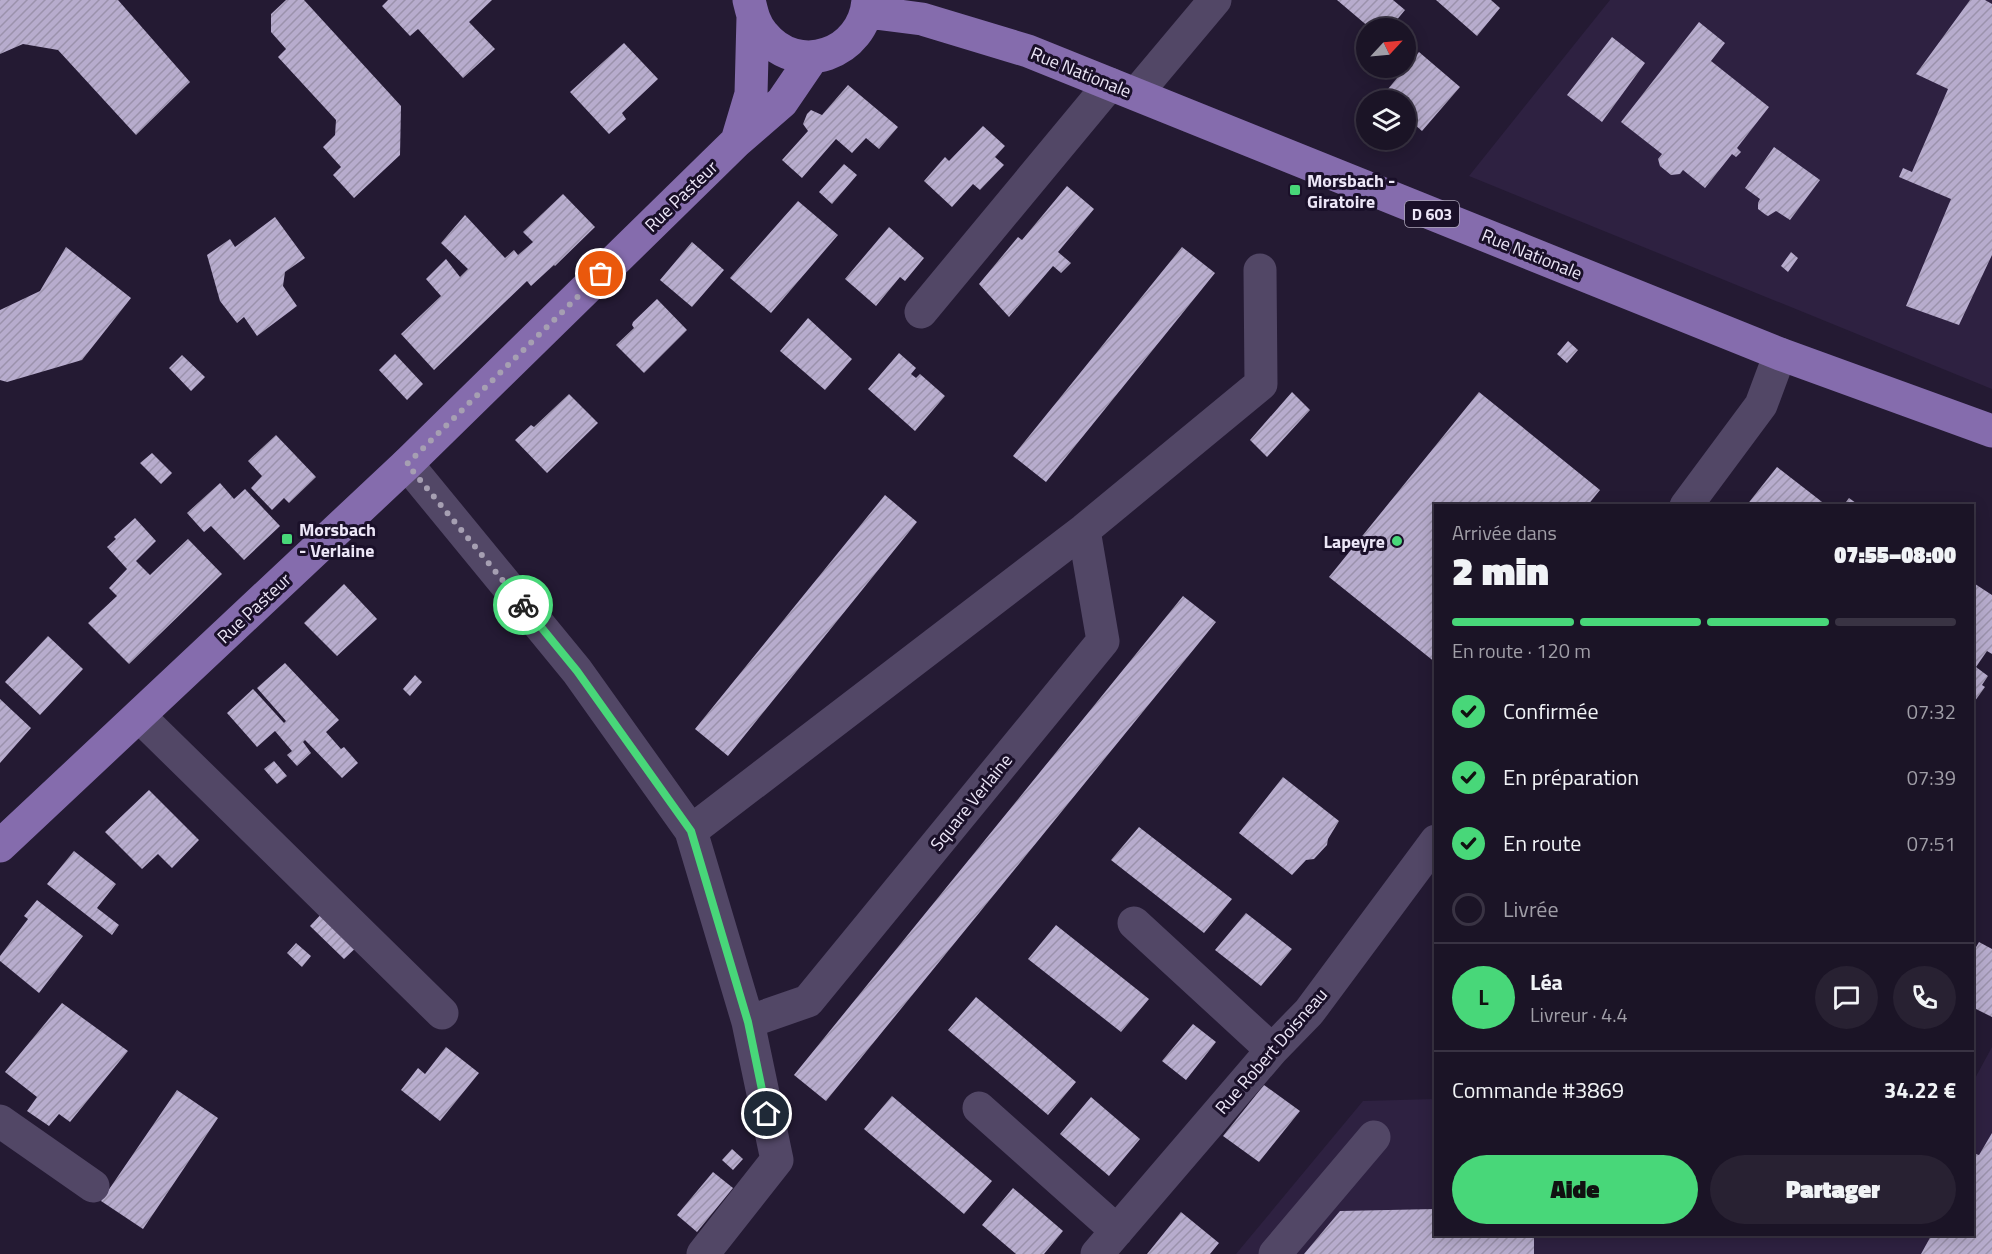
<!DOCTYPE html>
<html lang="fr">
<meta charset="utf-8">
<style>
:root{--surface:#1b1426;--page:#282132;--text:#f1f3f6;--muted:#a09ea7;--line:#393343;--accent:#48d779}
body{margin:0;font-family:"Titillium Web",sans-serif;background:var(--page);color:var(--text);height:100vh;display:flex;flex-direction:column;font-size:22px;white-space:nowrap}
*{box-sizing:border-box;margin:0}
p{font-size:20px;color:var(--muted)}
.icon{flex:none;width:33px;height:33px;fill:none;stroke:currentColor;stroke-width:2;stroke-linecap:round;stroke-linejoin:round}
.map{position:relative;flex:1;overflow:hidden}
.side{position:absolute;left:1434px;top:504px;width:540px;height:732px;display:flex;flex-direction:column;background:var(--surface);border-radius:0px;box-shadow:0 3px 15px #0003,0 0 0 2px var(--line)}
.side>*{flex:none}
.needle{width:39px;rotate:64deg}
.controls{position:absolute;left:1356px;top:18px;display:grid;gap:12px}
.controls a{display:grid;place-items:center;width:60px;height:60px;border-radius:50%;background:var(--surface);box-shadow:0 3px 15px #0003,0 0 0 2px var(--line);font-size:30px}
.pin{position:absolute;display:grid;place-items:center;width:51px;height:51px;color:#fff;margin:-26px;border:3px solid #fff;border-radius:50%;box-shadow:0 2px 6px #0007}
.courier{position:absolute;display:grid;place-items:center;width:60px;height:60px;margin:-30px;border:4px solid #48d779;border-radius:50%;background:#fff;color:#222;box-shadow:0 2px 8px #0007}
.summary em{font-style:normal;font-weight:800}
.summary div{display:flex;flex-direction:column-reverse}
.summary{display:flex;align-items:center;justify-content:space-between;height:102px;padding:0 18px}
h1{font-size:39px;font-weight:800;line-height:45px}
.bar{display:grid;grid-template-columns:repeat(4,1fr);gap:9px 6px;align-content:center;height:72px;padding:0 18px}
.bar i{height:8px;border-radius:4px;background:var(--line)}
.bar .current{background:var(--accent)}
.bar p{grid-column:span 4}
.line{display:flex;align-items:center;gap:15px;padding:0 18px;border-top:2px solid var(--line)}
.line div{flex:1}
.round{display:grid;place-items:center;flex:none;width:63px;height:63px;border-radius:32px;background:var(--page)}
ol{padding:0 18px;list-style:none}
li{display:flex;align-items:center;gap:18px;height:66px}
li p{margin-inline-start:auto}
li .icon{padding:6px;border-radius:50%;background:var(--accent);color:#111;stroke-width:4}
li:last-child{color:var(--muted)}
li i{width:33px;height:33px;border:3px solid var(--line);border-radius:50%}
.button{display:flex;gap:12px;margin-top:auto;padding:12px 18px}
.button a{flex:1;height:69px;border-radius:36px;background:var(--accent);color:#111;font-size:24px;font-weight:800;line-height:69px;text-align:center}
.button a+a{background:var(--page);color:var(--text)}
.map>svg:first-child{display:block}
.built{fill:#2e2141}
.building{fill:url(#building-hatch)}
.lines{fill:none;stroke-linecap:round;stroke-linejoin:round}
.minor{stroke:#524766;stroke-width:33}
.major{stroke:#856cad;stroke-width:33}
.done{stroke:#a69fb2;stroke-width:6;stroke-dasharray:0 10.8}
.route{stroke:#48d779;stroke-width:8}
.poi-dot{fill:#48d779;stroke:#1a1029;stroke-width:2}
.labels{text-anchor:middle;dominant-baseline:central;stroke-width:6;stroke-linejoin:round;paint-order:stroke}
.shield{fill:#1a1029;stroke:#ada6b9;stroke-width:1.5}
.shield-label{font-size:16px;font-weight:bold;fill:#ece6f7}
.street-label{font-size:18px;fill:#ece6f7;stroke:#1a1029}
.poi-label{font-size:18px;font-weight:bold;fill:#ece6f7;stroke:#1a1029;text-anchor:start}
</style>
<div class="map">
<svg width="1992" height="1254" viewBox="0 0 1992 1254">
<defs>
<pattern id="building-hatch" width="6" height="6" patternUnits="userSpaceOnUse" patternTransform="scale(1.5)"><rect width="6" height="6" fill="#b7accd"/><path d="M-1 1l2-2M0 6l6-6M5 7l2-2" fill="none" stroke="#9b92ac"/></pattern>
</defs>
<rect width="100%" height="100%" fill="#241a33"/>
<!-- built -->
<path class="built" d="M1610,0h382v389l-523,-213z
M1992,1047v207h-756l127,-153 72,-2 1,135h536l1,-152z"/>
<!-- building -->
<path class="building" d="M0,0h118l72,82 -54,53 -78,-85 -35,-6 -23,10z
M286,0h18l97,106 -1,49 -46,43 -21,-23 8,-8 -18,-20 12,-12 1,-15 -58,-63 8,-8 -15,-17v-18z
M388,0h104l-23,22 26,27 -32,29 -45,-49 -8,7 -28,-30z
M1337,0h56l12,10 -15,18h-20z
M1436,0h55l9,8 -23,28z
M1970,0h15l7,4v251l-33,70 -53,-19 45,-107 -52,-22 4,-9 9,4 36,-83 -32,-15z
M1699,22l26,21 -14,18 58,46 -32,41 4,4 -5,5 -4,-3 -27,34 -22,-18 -3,4 -9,1 -11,-9 -2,-7 4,-5 -41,-32z
M1612,37l33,26 -43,59 -35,-27z
M624,43l34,36 -36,34 4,6 -17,15 -39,-42z
M1419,52l41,35 -38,44 -16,-14v-17h-20l-4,-4z
M848,85l50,42 -19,22 -13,-11 -14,15 -16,-14 -34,39 -20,-18 26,-29 -5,-7 4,-10 4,-4 11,5z
M983,126l22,20 -10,11 9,8 -24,25 -7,-6 -21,23 -28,-26 21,-24 4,4z
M1774,147l46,33 -30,40 -14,-9 -8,5 -2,-1 -8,-6v-6l2,-4 -15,-11z
M844,164l13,11 -25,29 -13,-12z
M1067,186l27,23 -36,43 13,11 -10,10 -8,-7 -44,51 -30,-33 39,-47 4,3z
M563,194l32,33 -40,39 -1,-1 -23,21 -4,-5 -93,89 -33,-36 40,-38 -15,-17 20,-20 14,18 8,-8 -27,-26 24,-28 40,43 9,-8 4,5 15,-13 -10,-10z
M798,201l40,34 -67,78 -41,-35z
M275,217l30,41 -20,14 -2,14 14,20 -40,30 -13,-19 -7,6 -17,-22 -13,-46 23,-16 5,8z
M889,227l35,31 -19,23 -5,-4 -24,29 -31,-27z
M692,242l32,28 -32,37 -32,-27z
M66,247l65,51 -49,62 -75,22 -7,-2v-70l40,-19z
M1182,247l33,26 -169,209 -33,-26z
M1791,252l7,6 -10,14 -7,-6z
M657,299l30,31 -43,43 -28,-28 18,-17 -2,-3 1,-3z
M808,318l44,41 -27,31 -45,-39z
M1568,341l10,9 -11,13 -10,-9z
M899,353l17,15 -5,6 5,4 4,-4 25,22 -30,35 -47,-42z
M395,354l28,30 -16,16 -28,-30z
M182,355l23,22 -14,14 -22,-23z
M1292,392l18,18 -43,47 -17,-17z
M1479,392l121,98 -13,16h-151v157l-107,-86z
M569,394l29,29 -51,50 -32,-33 16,-15 3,2z
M276,435l40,42 -27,26 -5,-5 -12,12 -21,-22 11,-12 -14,-15z
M152,453l20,20 -11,11 -21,-21z
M1777,467l40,31 10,8h-81z
M220,483l14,16 11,-10 35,37 -36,34 -33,-34 -7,6 -17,-19z
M885,495l32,27 -189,234 -33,-27z
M1849,498l11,8h-17z
M135,518l21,23 -20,20 14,14 38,-36 34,35 -93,90 -41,-41 29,-27 -8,-8 18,-19 -20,-22 9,-8 -2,-2z
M1972,582l20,13v59l-5,-3 -11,16 12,9 -6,9 3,2 -13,18z
M344,584l33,35 -40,37 -33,-33z
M1183,596l33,26 -390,479 -32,-26z
M48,636l35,33 -43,46 -35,-33z
M285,663l54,57 -13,12 15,17 3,-2 14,16 -16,15 -37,-38 -2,2 8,11 -14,13 -10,-11 5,-4 -17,-20 -18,16 -30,-34 26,-24 31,34 2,-2 -29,-33z
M415,675l7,7 -12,14 -7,-7z
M0,699l31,29 -31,35z
M274,761l13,15 -10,8 -13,-15z
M1283,777l56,44 -11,18 -1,6 -13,14 -8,1 -14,15 -53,-42z
M149,790l50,50 -27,28 -14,-14 -16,15 -37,-37z
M1139,827l93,72 -28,34 -93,-73z
M74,851l42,33 -19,24 22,17 -7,10 -65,-51z
M37,900l46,36 -44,57 -39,-32v-5l28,-37 -4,-3z
M326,909l35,34 -17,16 -34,-33z
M1246,913l46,36 -31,37 -46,-36z
M1056,925l93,74 -28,33 -93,-73z
M1979,942l13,7v68l-20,-10v-53z
M296,943l15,13 -9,11 -15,-14z
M976,997l100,85 -28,33 -100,-85z
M62,1003l66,48 -58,71 -11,-8 -10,12 -22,-15 10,-14 -32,-25z
M1193,1024l23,18 -30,38 -24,-19z
M446,1047l33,26 -39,48 -39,-31 17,-22 7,6z
M1264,1085l36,26 -41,51 -36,-26z
M177,1090l41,28 -75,111 -42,-28z
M892,1096l100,85 -28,33 -100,-85z
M1091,1097l49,42 -31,37 -49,-42z
M1992,1133v121h-71l11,-20h40v-74l4,-6 3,1z
M732,1149l11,10 -10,11 -11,-10z
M713,1172l20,16 -36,44 -20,-17z
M1013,1188l50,43 -19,23h-28l-34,-29z
M1436,1209v25h98v20h-230l36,-43z
M1181,1212l38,31 -9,11h-63z"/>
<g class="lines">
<!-- minor -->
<path class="minor" d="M1136,94l79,-94
M921,312l189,-228
M407,464l170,207 114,160 57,191 29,138 -74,94
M1686,506l75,-101 19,-51
M139,716l303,297
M691,831l393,-301 177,-146 -1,-114
M1134,923l138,127
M748,1022l60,-21 295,-360 -19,-111
M979,1108l138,123
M0,1121l93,65
M1097,1254l175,-204 37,-38 127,-171
M1275,1254l99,-117"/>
<!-- major -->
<path class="major" d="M749,0c3,12 5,24 14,34 35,44 101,20 105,-34
M867,12l55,7 106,32 752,303 212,77
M737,141l14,-47 2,-77
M0,846l407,-382 330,-323 45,-39 30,-44"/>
</g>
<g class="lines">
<!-- done -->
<path class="done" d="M523,605l-116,-141 194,-190"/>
<!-- route -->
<path class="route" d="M523,605l54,66 114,160 57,191 19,92"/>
</g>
<!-- markers -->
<g class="poi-dot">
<rect x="1289" y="184" width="12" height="12" rx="3"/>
<rect x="281" y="533" width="12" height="12" rx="3"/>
<circle cx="1397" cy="541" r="6"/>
</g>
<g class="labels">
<!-- shield labels -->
<rect class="shield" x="1405" y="201" width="54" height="26" rx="4.5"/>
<g class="shield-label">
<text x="1432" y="214">D 603</text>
</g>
<!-- street labels -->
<g class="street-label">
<text transform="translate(1081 72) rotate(22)">Rue Nationale</text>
<text transform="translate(681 196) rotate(-44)">Rue Pasteur</text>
<text transform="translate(1532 254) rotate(22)">Rue Nationale</text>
<text transform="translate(254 608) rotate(-43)">Rue Pasteur</text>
<text transform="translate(971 802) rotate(-51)">Square Verlaine</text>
<text transform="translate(1271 1051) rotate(-49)">Rue Robert Doisneau</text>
</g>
<!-- poi labels -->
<g class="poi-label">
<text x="1307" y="180">Morsbach -<tspan x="1307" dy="21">Giratoire</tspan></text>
<text x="299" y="529">Morsbach<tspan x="299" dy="21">- Verlaine</tspan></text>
<text x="1385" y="541" text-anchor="end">Lapeyre</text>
</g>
</g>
</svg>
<div class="controls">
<a><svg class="needle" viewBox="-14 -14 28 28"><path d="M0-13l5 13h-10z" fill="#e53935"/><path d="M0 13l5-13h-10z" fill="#a09ea7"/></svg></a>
<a><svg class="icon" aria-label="layers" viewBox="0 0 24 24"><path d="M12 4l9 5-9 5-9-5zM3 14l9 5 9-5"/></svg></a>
</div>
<div class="pin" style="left:601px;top:274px;background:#ea580c"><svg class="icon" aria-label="bag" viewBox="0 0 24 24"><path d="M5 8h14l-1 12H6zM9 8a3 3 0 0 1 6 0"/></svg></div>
<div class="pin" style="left:767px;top:1114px;background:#1f2937"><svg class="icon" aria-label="home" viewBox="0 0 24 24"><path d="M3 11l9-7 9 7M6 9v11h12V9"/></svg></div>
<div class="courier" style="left:523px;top:605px"><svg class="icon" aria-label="bike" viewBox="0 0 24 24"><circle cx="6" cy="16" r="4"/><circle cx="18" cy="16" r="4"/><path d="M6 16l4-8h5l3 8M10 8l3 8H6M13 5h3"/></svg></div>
<section class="side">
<div class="summary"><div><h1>2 min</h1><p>Arrivée dans</p></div><em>07:55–08:00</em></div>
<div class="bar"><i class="current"></i><i class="current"></i><i class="current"></i><i></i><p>En route · 120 m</p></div>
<ol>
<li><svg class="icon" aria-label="check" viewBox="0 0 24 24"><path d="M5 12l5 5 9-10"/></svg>Confirmée<p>07:32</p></li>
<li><svg class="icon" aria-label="check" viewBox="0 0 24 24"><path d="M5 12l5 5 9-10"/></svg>En préparation<p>07:39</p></li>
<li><svg class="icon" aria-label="check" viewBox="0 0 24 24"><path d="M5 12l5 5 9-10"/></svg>En route<p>07:51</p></li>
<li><i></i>Livrée</li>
</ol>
<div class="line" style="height:108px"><b class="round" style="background:var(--accent);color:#111">L</b><div><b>Léa</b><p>Livreur · 4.4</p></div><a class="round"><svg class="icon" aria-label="chat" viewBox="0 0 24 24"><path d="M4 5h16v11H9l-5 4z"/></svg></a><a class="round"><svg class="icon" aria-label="phone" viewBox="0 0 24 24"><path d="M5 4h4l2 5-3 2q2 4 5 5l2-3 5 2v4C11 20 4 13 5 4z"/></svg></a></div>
<div class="line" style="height:78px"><div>Commande #3869</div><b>34.22 €</b></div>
<div class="button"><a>Aide</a><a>Partager</a></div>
</section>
</div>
